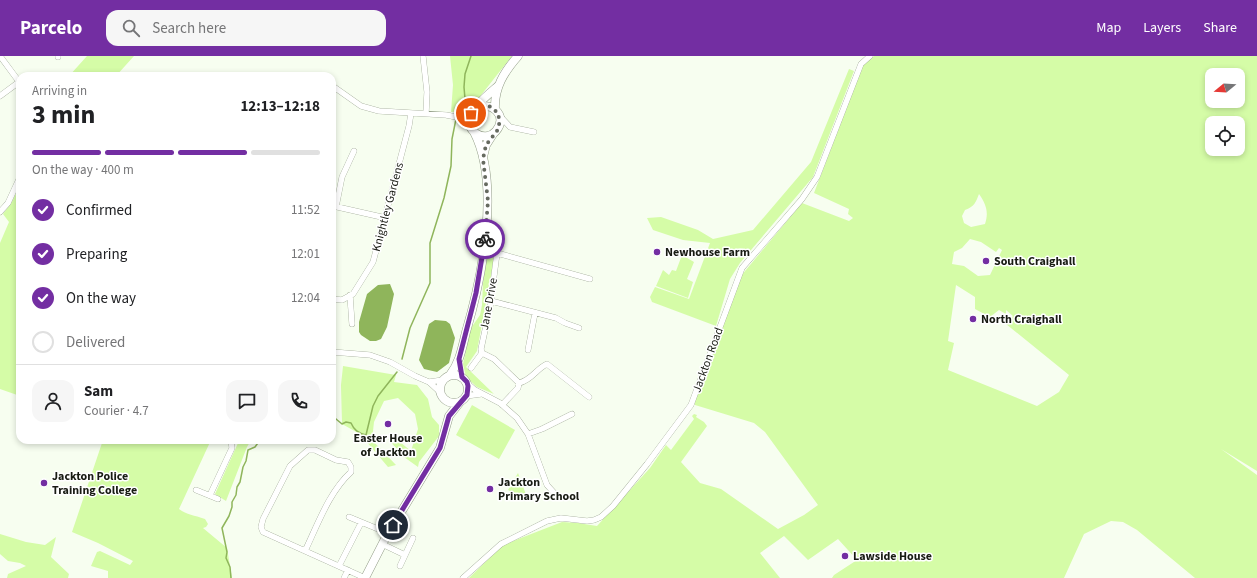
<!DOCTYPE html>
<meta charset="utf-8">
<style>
:root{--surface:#fff;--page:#f6f6f6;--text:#202124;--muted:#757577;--line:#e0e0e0;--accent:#732ea2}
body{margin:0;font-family:"Source Sans 3",sans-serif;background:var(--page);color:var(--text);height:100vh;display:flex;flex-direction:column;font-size:15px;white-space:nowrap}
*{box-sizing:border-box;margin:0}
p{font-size:13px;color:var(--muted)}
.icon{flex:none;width:22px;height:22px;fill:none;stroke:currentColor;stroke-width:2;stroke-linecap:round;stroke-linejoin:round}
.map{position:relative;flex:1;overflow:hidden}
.drawer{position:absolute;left:16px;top:16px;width:320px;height:372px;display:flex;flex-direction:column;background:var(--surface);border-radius:12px;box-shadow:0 2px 6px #0003}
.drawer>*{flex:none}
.needle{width:26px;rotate:252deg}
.fabs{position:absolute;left:1205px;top:12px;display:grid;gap:8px}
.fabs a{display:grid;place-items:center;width:40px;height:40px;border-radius:8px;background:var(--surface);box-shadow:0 2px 6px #0003;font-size:20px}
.pin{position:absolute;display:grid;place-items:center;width:34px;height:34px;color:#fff;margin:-17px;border:2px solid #fff;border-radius:50%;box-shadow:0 1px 4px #0007}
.courier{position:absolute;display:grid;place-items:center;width:40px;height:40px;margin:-20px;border:3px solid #732ea2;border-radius:50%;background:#fff;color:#222;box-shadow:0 1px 5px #0007}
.summary em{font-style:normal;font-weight:700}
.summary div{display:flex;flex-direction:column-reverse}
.summary{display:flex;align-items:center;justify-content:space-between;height:68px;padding:0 16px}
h1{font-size:26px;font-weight:700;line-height:30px}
.bar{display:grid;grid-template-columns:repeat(4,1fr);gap:6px 4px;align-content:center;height:48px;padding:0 16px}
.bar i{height:5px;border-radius:3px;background:var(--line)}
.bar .on{background:var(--accent)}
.bar p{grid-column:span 4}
.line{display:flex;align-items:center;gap:10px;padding:0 16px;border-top:1px solid var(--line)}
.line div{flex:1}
.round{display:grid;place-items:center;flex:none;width:42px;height:42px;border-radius:12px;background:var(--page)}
ol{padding:0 16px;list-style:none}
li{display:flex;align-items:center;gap:12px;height:44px}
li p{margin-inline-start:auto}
li .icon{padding:4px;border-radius:50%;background:var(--accent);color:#fff;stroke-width:4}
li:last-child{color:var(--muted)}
li i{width:22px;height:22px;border:2px solid var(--line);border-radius:50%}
header{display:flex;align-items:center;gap:24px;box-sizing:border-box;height:56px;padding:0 20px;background:var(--accent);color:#fff}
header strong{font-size:19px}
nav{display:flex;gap:22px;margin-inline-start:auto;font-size:14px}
.search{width:280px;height:36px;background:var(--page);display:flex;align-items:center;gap:10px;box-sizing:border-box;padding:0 14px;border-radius:12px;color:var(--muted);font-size:15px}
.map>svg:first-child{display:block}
.green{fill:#d5fca7;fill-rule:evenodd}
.water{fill:#8fb55b}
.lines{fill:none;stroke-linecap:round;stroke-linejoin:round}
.stream{stroke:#8fb55b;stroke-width:1.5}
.street-casing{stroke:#919b86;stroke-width:6}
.secondary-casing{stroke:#919b86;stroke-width:9}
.street{stroke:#fff;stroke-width:5.5}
.secondary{stroke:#fff;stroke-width:8}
.done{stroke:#666a60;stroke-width:4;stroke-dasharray:0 7.2}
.route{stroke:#732ea2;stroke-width:5}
.poi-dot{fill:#732ea2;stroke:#fff;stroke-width:1.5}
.labels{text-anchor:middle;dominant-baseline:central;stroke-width:3;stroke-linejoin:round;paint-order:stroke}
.street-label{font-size:12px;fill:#181b13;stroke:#fff}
.poi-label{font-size:12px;font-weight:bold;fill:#181b13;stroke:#fff;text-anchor:start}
</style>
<header>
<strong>Parcelo</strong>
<div class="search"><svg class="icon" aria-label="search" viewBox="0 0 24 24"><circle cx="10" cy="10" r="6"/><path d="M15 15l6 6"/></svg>Search here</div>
<nav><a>Map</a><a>Layers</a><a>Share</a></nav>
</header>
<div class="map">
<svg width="1257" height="522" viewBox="0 0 1257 522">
<rect width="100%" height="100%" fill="#f7fef0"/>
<!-- green -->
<path class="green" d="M87,0h47l-18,20h-47z
M450,0h62l-38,48 -9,7 -14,1 2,-27z
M874,0h383v415l-36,-22 36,26v103h-62l-58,-48 -14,-8 -12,-1 -27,13 -20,44h-232l2,-3 23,-15 -19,-21 -30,21 -24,-24 -24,17 20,25h-311l34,-33 59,-23 16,1 19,3 53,-58 16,-23 5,5 23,-31 -2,-3 2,-2 3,1 -1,2 8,5 3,4 -26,36 19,21 21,6 57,40 26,-14 14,-10 -53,-73 -11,-9 -59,-18 -1,-3 46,-125 62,-74 47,18 4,-3 -5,-4 1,-5 -35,-16 49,-128zM1212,19h26v26h-26zM1212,67h26v26h-26zM979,138c7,10 10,18 6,30l-14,3 -7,-4 -2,-7 3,-6c9,-3 11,-8 14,-16zM970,183l11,3 15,10 3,-4 3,2 -12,25 -12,1 -14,-10 -12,-2 2,-12 8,-4zM956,229l19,12v12l15,8 9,-7 7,4v-4l7,6 -7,8 63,51 -10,17 -22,14 -89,-36 6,-27 -6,-2z
M849,13l5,2 -41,106 -73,86 -10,16 -14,47 -64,-24 -2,-5 5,-10 34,12 21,-56 -27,-3 -30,-10 -6,-12 14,-1 37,13 15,9 40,-9 58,-68z
M20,128v212l-20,-7v-146l9,-21 -6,-8c8,-10 13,-19 17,-30z
M492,168h3v30l-18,97 -11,16 28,27 -17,-7 -11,-10 -3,-13 8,-36 9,-13 2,-10 1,-22z
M682,199l12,7 -7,17 6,3 -5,16 -32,-12 7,-16 6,5 3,-5 4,1z
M343,310l53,9 -2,7 23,3 11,14 4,18 7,8v11l-20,26 -1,5 -14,-10 -16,-18 7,-1 16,13 7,-22 -3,-15 -17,-16 -14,3 -10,21 -2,18 24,25 -8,2 -28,-33 -18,-10 -1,-39z
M472,349l43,25 -16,29 -43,-24z
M103,384h108l-32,69c8,6 15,6 26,10l3,5 -2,3 -3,1 24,20 5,30h-124v-7l-17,-5 6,-14 3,-1 30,14 3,-4 -35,-18 -26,-11z
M237,384h14l-4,7 -21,54 -11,-7 23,-51z
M518,417l10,27 -20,-10z
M0,478l26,8 19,3 11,-8 -5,20 18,17 -1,4h-61l1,-4 18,-8 -6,-3 -12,-2 -8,-7z"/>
<!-- water -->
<path class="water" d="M390,228l4,10 -7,33 -6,12 -5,2h-6l-9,-6 -2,-3v-10l8,-28 11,-9z
M435,264l11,1 4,3 5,14 -6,25 -12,9 -13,-3 -5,-9 10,-36z"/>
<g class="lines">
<!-- stream -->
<path class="stream" d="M458,58l7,-15 -1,-12 1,-13 6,-18
M402,303l8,-31 20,-45v-40l14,-45 7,-32 1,-27 4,-20
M332,361l4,2 6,5 4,-2 5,1c3,7 7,10 15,12l7,-29 5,-10 19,-24
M231,522l-1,-11 -4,-9 1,-6 -5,-24 7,-12 3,-9v-5l4,-7 1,-8 3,-5 3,-15 3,-6 2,-11 7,-3 5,-7"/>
<defs>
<path id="street" d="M0,0l20,27
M423,0l4,36 -1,21
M58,1v-1
M334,31l27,19 18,5 67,4 10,2 15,11
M0,40l19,-14
M500,60l10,11 24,5
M456,61l15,-4
M333,150l53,12
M336,151l6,-30 12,-26
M0,156l8,-9 12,-26
M350,239l2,29
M332,243l10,1 11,-6 20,-32 36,-136 2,-13
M491,245l65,17 9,5 14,5
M528,294l7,-37
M332,296l38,3 20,7 25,14 14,6 11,10
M471,312l11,-15
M429,326l14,-2
M519,327c13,-3 17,-14 28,-19l42,33
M468,328l7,6 25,13 17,15 11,16 19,51 10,11 8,2
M466,340l15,-2
M502,349l16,-17 1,-5 -25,-24 -12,-6 -1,-4 9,-42 7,-54 93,26
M528,378l14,-5 30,-15
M196,434l22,9
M210,439l22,-47 -1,-8
M349,461l29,12
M382,488l23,11
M305,495c13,-27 24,-59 46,-79v-5l-3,-5 -12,-2 -21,-10h-7l-18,16 -27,53 -2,8 2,5 102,46
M339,510l22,-43
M400,510l13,-28
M344,522l4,-8
M463,522l38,-34 46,-23 14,-3 26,3 7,-1 7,-3 12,-11 34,-42 44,-59 51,-137 60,-69 15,-22 44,-113 9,-8"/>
<path id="secondary" d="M474,53c17,-10 35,7 22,22 -11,13 -32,0 -26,-16 4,-9 20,-22 28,-29
M495,53c-1,-21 9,-37 23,-53
M483,101l3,-12 7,-11
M440 333a14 14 0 1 1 28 0a14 14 0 1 1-28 0Z
M450,319c10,-13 12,-27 16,-43 16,-54 35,-148 8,-200
M365,522l21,-41 54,-89 9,-32 11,-14"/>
</defs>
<!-- street casing -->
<use href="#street" class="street-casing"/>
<!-- secondary casing -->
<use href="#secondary" class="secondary-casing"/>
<!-- street -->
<use href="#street" class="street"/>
<!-- secondary -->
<use href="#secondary" class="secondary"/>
</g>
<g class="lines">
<!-- done -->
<path class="done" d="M471,57l8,-7h10l8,6 3,9 -3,10 -11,14 -3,14 5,42 -3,38"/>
<!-- route -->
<path class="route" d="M393,469l47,-77 9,-32 18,-21 1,-9 -1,-4 -5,-5 -3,-18 17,-66 9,-54"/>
</g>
<!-- markers -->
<g class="poi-dot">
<circle cx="657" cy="196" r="4"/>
<circle cx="986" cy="205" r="4"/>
<circle cx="973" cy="263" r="4"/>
<circle cx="388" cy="368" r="4"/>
<circle cx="44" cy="427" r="4"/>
<circle cx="490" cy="433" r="4"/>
<circle cx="845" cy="500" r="4"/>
</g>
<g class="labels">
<!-- street labels -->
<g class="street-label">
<text transform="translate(388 151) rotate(-75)">Knightley Gardens</text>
<text transform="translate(489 248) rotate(-80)">Jane Drive</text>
<text transform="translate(708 304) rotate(-70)">Jackton Road</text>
</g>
<!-- poi labels -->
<g class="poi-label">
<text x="665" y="196">Newhouse Farm</text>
<text x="994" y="205">South Craighall</text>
<text x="981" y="263">North Craighall</text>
<text x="388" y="382" text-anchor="middle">Easter House<tspan x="388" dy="14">of Jackton</tspan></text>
<text x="52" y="420">Jackton Police<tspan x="52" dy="14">Training College</tspan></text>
<text x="498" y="426">Jackton<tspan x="498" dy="14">Primary School</tspan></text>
<text x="853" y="500">Lawside House</text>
</g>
</g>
</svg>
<div class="fabs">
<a><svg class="needle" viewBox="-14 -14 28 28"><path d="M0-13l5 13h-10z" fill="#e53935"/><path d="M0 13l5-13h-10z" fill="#757577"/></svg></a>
<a><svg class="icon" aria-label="locate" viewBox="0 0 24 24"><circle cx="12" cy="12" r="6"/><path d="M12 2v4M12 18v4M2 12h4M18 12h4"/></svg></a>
</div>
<div class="pin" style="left:471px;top:57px;background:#ea580c"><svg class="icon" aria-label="bag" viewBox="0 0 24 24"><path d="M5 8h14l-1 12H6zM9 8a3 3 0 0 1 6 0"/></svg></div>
<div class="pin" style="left:393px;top:469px;background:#1f2937"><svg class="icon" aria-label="home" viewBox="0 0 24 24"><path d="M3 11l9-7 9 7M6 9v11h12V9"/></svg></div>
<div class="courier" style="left:485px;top:183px"><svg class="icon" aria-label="bike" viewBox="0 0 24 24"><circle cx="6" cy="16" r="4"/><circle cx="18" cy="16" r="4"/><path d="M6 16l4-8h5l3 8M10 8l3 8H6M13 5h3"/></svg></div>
<section class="drawer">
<div class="summary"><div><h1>3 min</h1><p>Arriving in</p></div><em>12:13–12:18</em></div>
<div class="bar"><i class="on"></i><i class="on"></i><i class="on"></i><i></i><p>On the way · 400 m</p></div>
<ol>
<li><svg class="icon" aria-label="check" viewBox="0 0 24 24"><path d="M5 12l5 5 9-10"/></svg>Confirmed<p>11:52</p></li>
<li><svg class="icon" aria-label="check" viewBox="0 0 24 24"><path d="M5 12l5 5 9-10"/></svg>Preparing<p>12:01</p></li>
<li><svg class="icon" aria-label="check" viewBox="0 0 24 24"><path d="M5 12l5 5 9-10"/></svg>On the way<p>12:04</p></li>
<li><i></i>Delivered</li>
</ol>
<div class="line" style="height:72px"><a class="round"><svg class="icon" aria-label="person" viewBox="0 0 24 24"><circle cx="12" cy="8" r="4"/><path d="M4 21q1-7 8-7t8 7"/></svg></a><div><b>Sam</b><p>Courier · 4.7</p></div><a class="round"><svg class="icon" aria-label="chat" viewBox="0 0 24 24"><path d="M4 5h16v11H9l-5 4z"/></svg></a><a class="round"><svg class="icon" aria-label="phone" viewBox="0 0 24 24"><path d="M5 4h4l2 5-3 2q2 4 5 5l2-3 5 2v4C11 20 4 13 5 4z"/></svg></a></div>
</section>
</div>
